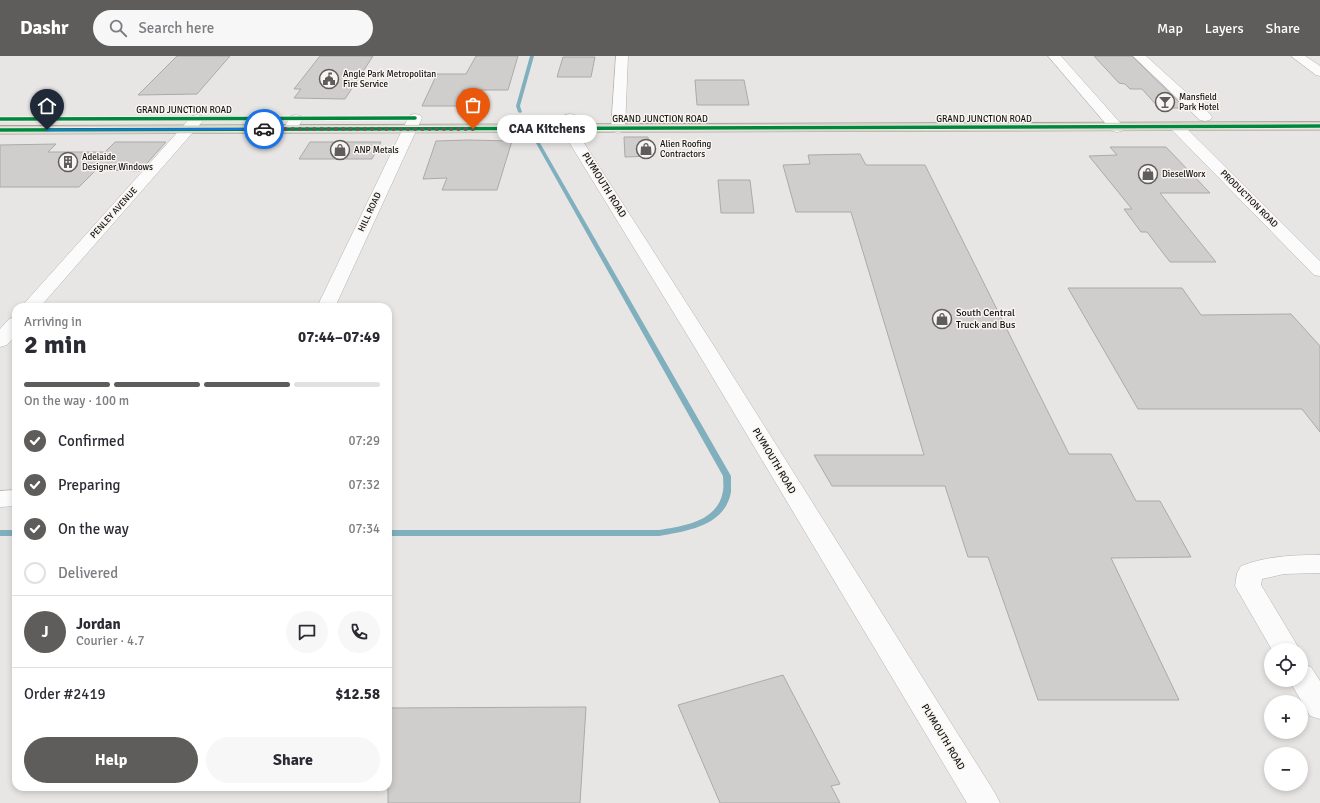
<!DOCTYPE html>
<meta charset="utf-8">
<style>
:root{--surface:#fff;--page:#f7f7f7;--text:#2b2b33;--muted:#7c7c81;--line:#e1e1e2;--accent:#5e5d5c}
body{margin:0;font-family:Signika,sans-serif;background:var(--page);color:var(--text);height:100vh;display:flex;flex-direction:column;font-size:15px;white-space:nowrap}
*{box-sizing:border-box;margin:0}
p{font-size:13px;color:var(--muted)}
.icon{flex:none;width:22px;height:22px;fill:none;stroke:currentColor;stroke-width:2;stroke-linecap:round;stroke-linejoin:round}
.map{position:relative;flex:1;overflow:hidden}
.sheet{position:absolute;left:12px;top:247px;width:380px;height:488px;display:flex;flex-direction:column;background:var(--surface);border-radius:12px;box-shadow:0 2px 6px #0003}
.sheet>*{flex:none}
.controls{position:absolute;left:1264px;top:587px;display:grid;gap:8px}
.controls a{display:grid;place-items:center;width:44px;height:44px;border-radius:50%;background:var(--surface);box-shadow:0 2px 6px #0003;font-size:20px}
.pin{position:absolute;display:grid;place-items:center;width:34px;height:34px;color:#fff;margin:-41px -17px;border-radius:50% 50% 50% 0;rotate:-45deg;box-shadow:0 0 4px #0007}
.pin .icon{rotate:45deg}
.courier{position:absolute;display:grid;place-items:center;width:40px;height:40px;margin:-20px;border:3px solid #1a73e8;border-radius:50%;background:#fff;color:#222;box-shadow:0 1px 5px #0007}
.bubble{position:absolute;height:28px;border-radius:14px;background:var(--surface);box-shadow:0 2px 6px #0003;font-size:13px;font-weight:700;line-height:28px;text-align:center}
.summary em{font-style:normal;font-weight:700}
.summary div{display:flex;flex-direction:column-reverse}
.summary{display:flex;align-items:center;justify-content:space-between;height:68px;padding:0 12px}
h1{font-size:26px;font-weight:700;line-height:30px}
.bar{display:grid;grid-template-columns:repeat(4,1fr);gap:6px 4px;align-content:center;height:48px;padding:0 12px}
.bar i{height:5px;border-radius:3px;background:var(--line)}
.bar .active{background:var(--accent)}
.bar p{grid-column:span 4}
.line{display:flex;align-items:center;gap:10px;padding:0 12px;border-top:1px solid var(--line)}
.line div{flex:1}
.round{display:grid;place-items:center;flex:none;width:42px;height:42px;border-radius:21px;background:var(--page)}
ol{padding:0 12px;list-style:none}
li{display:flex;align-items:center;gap:12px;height:44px}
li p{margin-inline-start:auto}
li .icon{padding:4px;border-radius:50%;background:var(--accent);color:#fff;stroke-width:4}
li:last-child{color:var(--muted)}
li i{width:22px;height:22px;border:2px solid var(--line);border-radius:50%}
.primary-button{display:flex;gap:8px;margin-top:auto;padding:8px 12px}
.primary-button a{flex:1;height:46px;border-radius:24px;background:var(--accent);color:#fff;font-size:16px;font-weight:700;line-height:46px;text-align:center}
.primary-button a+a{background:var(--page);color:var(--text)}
header{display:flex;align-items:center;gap:24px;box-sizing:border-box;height:56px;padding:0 20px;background:var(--accent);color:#fff}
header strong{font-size:19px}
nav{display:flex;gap:22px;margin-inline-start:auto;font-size:14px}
.search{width:280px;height:36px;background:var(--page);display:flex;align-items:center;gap:10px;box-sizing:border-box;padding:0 14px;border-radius:22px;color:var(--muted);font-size:15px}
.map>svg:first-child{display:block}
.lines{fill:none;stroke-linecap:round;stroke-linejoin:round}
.stream{fill:#80afbe;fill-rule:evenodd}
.building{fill:#d0cecd;stroke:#acaaa9}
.minor-casing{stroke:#b4b3b1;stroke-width:1}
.highway-casing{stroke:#a29c8f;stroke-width:1}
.minor{fill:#fcfbfb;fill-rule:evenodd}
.highway{fill:#d8d2c8;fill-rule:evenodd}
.cycleway-casing{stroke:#f8f5f0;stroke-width:5}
.cycleway{stroke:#00873e;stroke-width:3.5}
.route{fill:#1a73e8}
.done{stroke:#5e5d5c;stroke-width:4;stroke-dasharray:0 7.2}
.labels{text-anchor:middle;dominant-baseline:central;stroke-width:3;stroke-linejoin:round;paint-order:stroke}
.far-poi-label{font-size:9px;fill:#141312;stroke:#f8f5f0;text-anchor:start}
.far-street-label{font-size:9px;fill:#141312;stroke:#f8f5f0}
.street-label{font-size:10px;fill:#141312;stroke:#f8f5f0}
.poi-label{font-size:10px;fill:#141312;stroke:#f8f5f0;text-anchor:start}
</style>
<header>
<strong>Dashr</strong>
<div class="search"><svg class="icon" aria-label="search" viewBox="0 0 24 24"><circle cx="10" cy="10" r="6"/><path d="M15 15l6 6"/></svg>Search here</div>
<nav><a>Map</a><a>Layers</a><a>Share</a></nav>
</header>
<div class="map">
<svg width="1320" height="747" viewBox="0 0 1320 747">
<rect width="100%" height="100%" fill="#e8e6e4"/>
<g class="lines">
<!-- stream -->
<path class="stream" d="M530,0h4l-14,50 2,6 -2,1 -2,-1 -2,-6z
M532,79l4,1 195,340c0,5 0,11 0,16 -6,34 -44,39 -72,44h-271v-6h271c24,-4 59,-8 64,-39 1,-5 0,-10 0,-15l-191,-340z
M0,474h16v6h-16z"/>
</g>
<!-- building -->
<path class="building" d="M177,0h53l-33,38 -59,1z
M320,0h53l-28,43 -51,-1 7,-9h-7z
M476,0h42l-10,34h-45l-6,16h-35l15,-32h29z
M1094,0h38l53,52h-26l-17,-19h-12l-5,-5 -6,-1z
M563,1h32l-4,20h-34z
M695,24h49l5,25h-52z
M624,81h24l2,19 -25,1z
M468,84l44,1 -15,49h-55l5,-12 -24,1 13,-38z
M115,86h51l-26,29 -44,-1 -17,17h-79v-42l56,-1 -8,8h57z
M310,86h71l-9,17h-73z
M1110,91h56l44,46h-50l56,69h-46l-23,-30h-6l-17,-23h8l-43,-53 28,-1z
M860,98l6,11h59l144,289h42l25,47h24l31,56 -80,1 68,142h-141l-50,-143h-20l-23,-71h-113l-18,-31h110l-73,-243h-55l-13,-47 27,-1 -2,-9z
M718,124h32l4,33h-33z
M1068,232h114l19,27 90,-1 29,32v86l-18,-23h-164z
M783,619l57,109 -9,2 9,17h-120l-42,-98z
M586,651l-6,96h-192v-95z"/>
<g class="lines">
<defs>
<path id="minor" d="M616,0h12l-3,73 -2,3 -5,1 -5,-1 -2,-3z
M1048,0h13l61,69 2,3 -2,3 -5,1 -5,-1z
M1133,0h13l64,58 2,3 -2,3 -5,1 -5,-1z
M1291,0h14l15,10v10l-4,-1z
M415,58l5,1 2,3 -87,189h-18l91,-189 2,-3z
M570,58l5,1 2,3 -2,11 139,217 281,447 5,10h-33l-273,-457 -133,-217 4,-14z
M197,59l5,1 2,3 -2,3 -162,185h-19l171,-191z
M296,59l5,1 2,3 -8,13 -5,1 -5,-1 -2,-3 8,-13z
M1177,67l5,1 138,137v15l-6,-1 -142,-145 -2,-3 2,-3z
M16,261v18l-9,10 -7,2v-18l9,-10z
M16,434v16l-16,1v-16z
M1320,499v18l-36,1 -22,5 -1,6 39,65h-28l-37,-64 2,-13 4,-7c26,-10 51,-11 79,-11z
M1301,607l10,4 9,14v38l-10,-3 -21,-36h12z"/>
<path id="highway" d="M1320,66v8l-1320,4v-8z"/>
</defs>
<!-- minor casing -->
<use href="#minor" class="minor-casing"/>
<!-- highway casing -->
<use href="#highway" class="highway-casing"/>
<!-- minor -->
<use href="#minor" class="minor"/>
<!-- highway -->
<use href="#highway" class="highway"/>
<defs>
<path id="cycleway" d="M0,63l415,-1
M0,74l1320,-4"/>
</defs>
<!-- cycleway casing -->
<use href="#cycleway" class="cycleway-casing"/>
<!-- cycleway -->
<use href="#cycleway" class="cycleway"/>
</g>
<!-- route -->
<path class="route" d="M264,72l1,2 -218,1 -2,-1 2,-1z"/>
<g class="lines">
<!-- done -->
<path class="done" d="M264,73h209"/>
</g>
<!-- icons -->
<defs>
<symbol id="civic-ring" viewBox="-11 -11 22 22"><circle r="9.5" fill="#f8f5f0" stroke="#5e5d5c" stroke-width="1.5"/><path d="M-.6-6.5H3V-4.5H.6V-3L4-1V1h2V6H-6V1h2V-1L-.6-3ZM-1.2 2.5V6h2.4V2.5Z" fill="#5e5d5c"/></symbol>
<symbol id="bar-ring" viewBox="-11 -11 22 22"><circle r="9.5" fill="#f8f5f0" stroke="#5e5d5c" stroke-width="1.5"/><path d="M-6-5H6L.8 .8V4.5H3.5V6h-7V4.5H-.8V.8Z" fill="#5e5d5c"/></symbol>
<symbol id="shop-ring" viewBox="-11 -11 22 22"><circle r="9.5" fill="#f8f5f0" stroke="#5e5d5c" stroke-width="1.5"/><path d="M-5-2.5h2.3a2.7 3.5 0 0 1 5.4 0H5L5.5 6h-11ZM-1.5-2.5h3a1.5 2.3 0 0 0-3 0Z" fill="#5e5d5c"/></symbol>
<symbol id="building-ring" viewBox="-11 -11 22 22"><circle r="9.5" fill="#f8f5f0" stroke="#5e5d5c" stroke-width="1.5"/><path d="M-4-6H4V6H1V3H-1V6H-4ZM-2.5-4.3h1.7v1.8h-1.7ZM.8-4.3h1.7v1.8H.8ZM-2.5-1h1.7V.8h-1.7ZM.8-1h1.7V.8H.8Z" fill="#5e5d5c"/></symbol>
</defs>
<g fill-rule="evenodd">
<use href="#civic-ring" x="318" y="12" width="22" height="22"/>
<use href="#bar-ring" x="1154" y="35" width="22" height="22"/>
<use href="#shop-ring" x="635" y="82" width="22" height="22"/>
<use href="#shop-ring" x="329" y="83" width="22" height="22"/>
<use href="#building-ring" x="57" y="95" width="22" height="22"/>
<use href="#shop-ring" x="1137" y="107" width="22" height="22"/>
<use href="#shop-ring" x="931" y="252" width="22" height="22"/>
</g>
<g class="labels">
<!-- far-poi labels -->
<g class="far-poi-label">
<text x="343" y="18">Angle Park Metropolitan<tspan x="343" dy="10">Fire Service</tspan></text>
<text x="1179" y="41">Mansfield<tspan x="1179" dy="10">Park Hotel</tspan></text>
<text x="660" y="88">Alien Roofing<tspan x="660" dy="10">Contractors</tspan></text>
<text x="354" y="94">ANP Metals</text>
<text x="82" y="101">Adelaide<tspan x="82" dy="10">Designer Windows</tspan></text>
<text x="1162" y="118">DieselWorx</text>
</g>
<!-- far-street labels -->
<g class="far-street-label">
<text x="184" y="54">GRAND JUNCTION ROAD</text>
<text x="660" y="63">GRAND JUNCTION ROAD</text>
<text x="984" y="63">GRAND JUNCTION ROAD</text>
<text transform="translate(1249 143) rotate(45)">PRODUCTION ROAD</text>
<text transform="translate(370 156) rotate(-65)">HILL ROAD</text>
<text transform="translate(114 157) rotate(-48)">PENLEY AVENUE</text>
</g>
<!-- street labels -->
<g class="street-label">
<text transform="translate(604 129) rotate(58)">PLYMOUTH ROAD</text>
<text transform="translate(774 405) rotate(59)">PLYMOUTH ROAD</text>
<text transform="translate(943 681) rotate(59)">PLYMOUTH ROAD</text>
</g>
<!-- poi labels -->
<g class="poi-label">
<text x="956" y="257">South Central<tspan x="956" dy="12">Truck and Bus</tspan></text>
</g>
</g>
</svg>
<div class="controls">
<a><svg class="icon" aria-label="locate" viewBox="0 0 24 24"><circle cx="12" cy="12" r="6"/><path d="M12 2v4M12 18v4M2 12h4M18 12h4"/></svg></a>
<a>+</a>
<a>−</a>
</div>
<div class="pin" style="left:473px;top:73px;background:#ea580c"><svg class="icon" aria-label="bag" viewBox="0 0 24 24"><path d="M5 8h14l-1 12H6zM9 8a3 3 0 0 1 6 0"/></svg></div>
<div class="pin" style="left:47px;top:74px;background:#1f2937"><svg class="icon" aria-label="home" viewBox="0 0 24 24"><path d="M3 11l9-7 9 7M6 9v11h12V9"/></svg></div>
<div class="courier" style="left:264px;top:73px"><svg class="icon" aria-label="car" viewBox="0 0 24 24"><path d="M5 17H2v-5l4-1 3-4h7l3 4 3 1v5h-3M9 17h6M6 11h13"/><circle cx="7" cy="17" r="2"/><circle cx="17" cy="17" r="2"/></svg></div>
<div class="bubble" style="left:497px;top:59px;width:100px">CAA Kitchens</div>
<section class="sheet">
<div class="summary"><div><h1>2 min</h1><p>Arriving in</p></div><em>07:44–07:49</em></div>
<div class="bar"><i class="active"></i><i class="active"></i><i class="active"></i><i></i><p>On the way · 100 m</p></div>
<ol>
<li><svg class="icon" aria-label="check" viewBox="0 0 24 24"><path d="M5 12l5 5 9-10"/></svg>Confirmed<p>07:29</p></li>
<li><svg class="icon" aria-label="check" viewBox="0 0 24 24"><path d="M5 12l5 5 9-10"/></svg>Preparing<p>07:32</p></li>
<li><svg class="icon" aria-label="check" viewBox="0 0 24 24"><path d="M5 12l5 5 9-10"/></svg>On the way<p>07:34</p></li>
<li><i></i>Delivered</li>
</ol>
<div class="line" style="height:72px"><b class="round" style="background:var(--accent);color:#fff">J</b><div><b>Jordan</b><p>Courier · 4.7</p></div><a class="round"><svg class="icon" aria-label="chat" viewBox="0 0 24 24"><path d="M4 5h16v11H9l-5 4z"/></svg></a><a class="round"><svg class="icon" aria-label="phone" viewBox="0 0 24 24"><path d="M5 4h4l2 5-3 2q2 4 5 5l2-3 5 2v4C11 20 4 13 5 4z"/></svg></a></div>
<div class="line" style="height:52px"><div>Order #2419</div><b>$12.58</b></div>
<div class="primary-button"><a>Help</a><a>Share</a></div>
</section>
</div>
